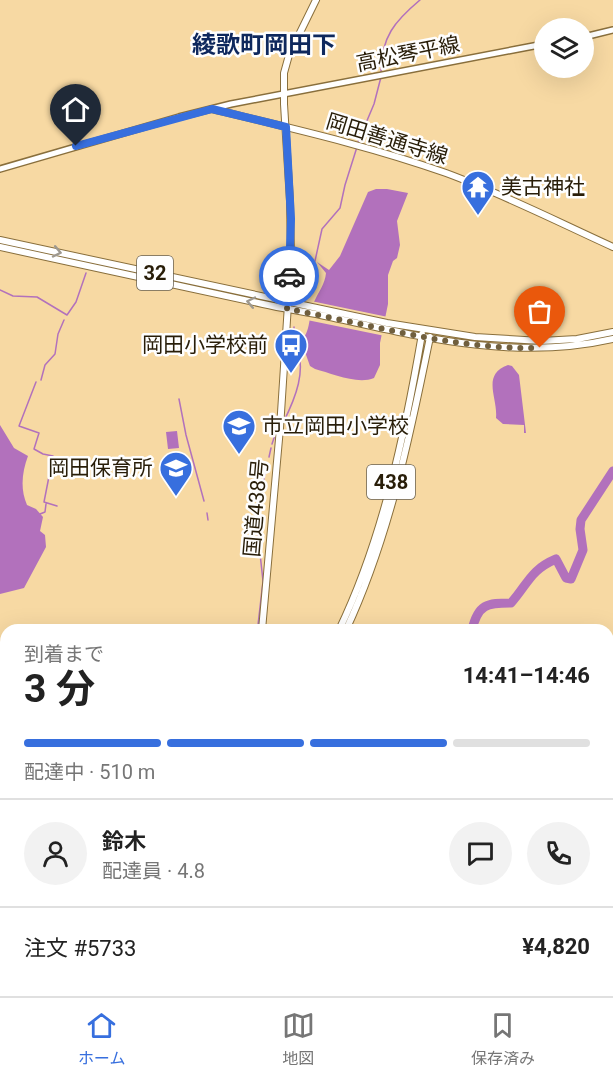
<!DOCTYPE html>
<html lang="ja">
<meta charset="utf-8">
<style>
:root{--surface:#fff;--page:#f2f2f2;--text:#222;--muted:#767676;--line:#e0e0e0;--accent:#376fde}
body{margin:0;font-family:Roboto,"Noto Sans JP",sans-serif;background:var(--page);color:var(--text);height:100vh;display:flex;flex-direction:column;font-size:22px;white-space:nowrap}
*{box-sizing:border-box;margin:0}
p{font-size:20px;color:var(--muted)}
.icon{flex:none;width:33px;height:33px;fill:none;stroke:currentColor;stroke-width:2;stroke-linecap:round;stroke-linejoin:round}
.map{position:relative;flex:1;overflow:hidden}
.details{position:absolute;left:0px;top:624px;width:614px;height:372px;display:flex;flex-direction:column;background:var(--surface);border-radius:18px 18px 0 0;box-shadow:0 6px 24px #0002}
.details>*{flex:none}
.tools{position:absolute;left:534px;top:18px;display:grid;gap:12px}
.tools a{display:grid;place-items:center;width:60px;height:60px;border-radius:50%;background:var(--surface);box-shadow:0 6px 24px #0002;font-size:30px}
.pin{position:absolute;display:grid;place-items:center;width:51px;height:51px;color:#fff;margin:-62px -26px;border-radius:50% 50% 50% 0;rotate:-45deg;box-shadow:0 0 6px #0007}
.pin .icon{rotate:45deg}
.courier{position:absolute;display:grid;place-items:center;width:60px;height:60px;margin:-30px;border:4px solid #376fde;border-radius:50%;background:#fff;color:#222;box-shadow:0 2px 8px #0007}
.headline em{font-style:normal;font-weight:700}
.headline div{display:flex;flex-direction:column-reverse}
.headline{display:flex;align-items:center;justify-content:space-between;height:102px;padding:0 24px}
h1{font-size:39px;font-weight:700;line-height:45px}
.bar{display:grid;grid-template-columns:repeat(4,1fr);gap:9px 6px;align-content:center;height:72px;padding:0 24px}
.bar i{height:8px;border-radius:4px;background:var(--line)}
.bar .selected{background:var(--accent)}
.bar p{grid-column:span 4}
.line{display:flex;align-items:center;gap:15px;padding:0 24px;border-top:2px solid var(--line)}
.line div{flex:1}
.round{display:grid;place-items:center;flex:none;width:63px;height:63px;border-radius:32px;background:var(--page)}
.dock{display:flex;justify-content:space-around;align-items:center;height:84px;border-top:2px solid var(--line);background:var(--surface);font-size:16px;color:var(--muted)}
.dock a{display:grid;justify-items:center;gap:3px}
.dock .selected{color:var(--accent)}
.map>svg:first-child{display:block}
.water{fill:#b271bc}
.pier{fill:#f7d9a3}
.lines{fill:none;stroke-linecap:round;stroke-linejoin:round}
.stream{stroke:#b271bc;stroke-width:1.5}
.river{stroke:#b271bc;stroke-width:9}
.tertiary-casing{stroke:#896f3c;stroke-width:7}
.secondary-casing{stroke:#896f3c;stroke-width:8}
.primary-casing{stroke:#896f3c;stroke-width:8}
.trunk-casing{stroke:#896f3c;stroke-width:8}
.tertiary{stroke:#fff;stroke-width:4.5}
.secondary{stroke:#fff;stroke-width:5}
.primary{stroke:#fff;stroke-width:6}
.trunk{stroke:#fff;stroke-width:6}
.oneway{stroke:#9e9990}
.done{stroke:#705f3e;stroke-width:6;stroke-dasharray:0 10.8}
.route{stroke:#376fde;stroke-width:8}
.labels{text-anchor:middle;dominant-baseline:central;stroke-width:5;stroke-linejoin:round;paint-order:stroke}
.shield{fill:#fefefe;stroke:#686052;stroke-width:1.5}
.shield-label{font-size:20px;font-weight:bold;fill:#281d08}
.street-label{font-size:21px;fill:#281d08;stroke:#fefefe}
.poi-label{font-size:21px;fill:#281d08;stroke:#fefefe;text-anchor:start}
.quarter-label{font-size:24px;font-weight:bold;fill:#0e285d;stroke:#fefefe}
</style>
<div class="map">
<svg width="613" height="996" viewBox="0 0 613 996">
<rect width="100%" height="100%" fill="#f7d9a3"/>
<!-- water -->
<path class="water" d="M376,189h11l21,4 -11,28 3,24 -3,13 -4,3 -5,14v29l-8,39v22l-6,13c-17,7 -43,-5 -59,-9l-5,-3 -5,-14 -2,1 2,-3 -3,-10c10,-11 6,-28 13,-40 4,-9 10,-16 11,-27l-9,-11 12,8 11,-14 28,-64z
M508,365l4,1 7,9 7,58h-2v-8l-21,-1 -7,-6c2,-21 -15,-43 12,-53z
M0,425l14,23 14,8c-6,16 -8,33 -1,49l9,4 7,8 -3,14 5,4 1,12 -22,41 -24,6z
M177,431l2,17 -11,1 -2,-17z
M613,852v83l-5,-2v-77z"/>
<!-- pier -->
<path class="pier" d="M311,301l77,16 -3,19 -78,-16z"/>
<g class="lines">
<!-- stream -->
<path class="stream" d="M381,72c0,-35 14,-51 39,-72
M358,142l16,-38 7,-27
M0,290l13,6 24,1 30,18 9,-13 10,-29
M299,293l16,-32 7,-32 18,-21 5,-23 12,-38
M294,336v-9
M41,380l4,-15 10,-11 3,-20 6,-14
M36,382l-17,44 20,7 -5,16 9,5 10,2 -9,46 13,4
M179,399l7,36 18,66
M283,423c12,-24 25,-54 12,-80
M272,444l4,-12
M269,457l2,-9
M207,513l1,7
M40,514l5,-2 1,-8
M258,625l5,-44 -7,-64 11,-53
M124,996l2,-6"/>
<!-- river -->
<path class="river" d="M472,630c6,-26 15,-27 39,-27 17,-19 19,-33 45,-44l10,19 5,1 12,-29 -3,-21 1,-9 32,-49
M0,681l6,7
M0,785l6,-9
M368,996l3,-6"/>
<defs>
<path id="tertiary" d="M608,729l5,2
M0,802l6,1
M376,990l11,6
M417,996l3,-6"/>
<path id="secondary" d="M584,37l29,-7
M0,169l179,-52 52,-13 313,-60"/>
<path id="primary" d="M212,109c78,19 158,37 234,64 57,21 112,49 167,74"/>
<path id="trunk" d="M0,240l387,83 88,14 66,4 36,-2 36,-7
M0,247c88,19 175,38 263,57 22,5 45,8 67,13 94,21 187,44 283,22
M262,630l18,-202 11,-170 -1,-57 -6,-97v-31l5,-18 27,-55
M339,630c44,-91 66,-197 83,-296
M346,630c43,-92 64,-194 84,-293
M107,996l3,-6"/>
</defs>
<!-- tertiary casing -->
<use href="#tertiary" class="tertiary-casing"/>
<!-- secondary casing -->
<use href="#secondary" class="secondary-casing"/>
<!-- primary casing -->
<use href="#primary" class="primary-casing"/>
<!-- trunk casing -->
<use href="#trunk" class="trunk-casing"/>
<!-- tertiary -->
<use href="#tertiary" class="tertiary"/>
<!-- secondary -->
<use href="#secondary" class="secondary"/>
<!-- primary -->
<use href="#primary" class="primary"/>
<!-- trunk -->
<use href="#trunk" class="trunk"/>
</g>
<!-- one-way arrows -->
<defs><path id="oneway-chevron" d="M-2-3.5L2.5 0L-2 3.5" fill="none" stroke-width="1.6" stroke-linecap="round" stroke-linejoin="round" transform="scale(1.5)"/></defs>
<g class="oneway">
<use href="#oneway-chevron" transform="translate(57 252) rotate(12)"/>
<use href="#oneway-chevron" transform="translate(251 302) rotate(-168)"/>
</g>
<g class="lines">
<!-- done -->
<path class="done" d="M289,276l-2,33c84,15 166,41 253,39"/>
<!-- route -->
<path class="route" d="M76,146l136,-37 74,18 5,92 -2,57"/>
</g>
<!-- icons -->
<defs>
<symbol id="temple-pin" viewBox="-11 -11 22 30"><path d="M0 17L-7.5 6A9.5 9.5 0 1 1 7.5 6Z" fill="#376fde" stroke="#fefefe"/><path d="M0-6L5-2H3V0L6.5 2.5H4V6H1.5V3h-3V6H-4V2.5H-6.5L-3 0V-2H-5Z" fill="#fff"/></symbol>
<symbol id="bus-pin" viewBox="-11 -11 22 30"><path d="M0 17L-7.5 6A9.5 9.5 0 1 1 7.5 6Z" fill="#376fde" stroke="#fefefe"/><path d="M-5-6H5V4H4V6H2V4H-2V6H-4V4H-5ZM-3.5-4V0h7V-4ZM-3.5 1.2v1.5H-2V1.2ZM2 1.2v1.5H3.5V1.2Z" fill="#fff"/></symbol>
<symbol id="school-pin" viewBox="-11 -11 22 30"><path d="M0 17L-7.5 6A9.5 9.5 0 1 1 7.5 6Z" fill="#376fde" stroke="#fefefe"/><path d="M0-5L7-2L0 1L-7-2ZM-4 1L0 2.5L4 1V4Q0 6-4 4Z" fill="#fff"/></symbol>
</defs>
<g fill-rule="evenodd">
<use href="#temple-pin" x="459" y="168" width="38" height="52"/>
<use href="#bus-pin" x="272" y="326" width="38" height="52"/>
<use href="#school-pin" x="220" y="407" width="38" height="52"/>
<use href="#school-pin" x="157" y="449" width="38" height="52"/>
</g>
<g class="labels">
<!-- shield labels -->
<g class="shield">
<rect x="137" y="256" width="36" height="34" rx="4.5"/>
<rect x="367" y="465" width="48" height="34" rx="4.5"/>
</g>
<g class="shield-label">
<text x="155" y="273">32</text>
<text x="391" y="482">438</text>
</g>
<!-- street labels -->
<g class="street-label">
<text transform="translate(408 54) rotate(-11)">高松琴平線</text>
<text transform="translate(387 139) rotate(17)">岡田善通寺線</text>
<text transform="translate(256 508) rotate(-85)">国道438号</text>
</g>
<!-- poi labels -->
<g class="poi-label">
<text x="501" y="187">美古神社</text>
<text x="268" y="345" text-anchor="end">岡田小学校前</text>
<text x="262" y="426">市立岡田小学校</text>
<text x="153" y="468" text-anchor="end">岡田保育所</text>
</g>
<!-- quarter labels -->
<g class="quarter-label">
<text x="264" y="45">綾歌町岡田下</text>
</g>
</g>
</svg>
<div class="tools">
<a><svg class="icon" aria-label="layers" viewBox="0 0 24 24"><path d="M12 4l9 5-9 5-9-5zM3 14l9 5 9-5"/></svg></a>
</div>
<div class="pin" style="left:540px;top:348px;background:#ea580c"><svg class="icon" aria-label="bag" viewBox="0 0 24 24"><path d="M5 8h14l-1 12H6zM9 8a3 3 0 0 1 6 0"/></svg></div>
<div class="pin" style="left:76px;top:146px;background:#1f2937"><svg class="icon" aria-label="home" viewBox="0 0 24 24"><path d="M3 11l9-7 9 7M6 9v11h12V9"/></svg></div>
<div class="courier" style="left:289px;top:276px"><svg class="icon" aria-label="car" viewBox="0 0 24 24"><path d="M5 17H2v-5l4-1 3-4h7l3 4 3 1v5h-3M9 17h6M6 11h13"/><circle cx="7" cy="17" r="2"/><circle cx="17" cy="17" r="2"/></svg></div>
<section class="details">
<div class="headline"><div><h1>3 分</h1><p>到着まで</p></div><em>14:41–14:46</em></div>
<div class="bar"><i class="selected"></i><i class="selected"></i><i class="selected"></i><i></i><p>配達中 · 510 m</p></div>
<div class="line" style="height:108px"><a class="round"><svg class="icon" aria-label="person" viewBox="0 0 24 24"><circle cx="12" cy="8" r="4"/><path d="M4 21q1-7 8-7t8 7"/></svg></a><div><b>鈴木</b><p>配達員 · 4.8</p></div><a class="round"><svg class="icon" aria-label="chat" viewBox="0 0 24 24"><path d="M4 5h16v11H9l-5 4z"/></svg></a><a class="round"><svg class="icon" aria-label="phone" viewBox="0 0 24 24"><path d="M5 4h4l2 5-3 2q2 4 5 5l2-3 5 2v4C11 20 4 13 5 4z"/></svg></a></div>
<div class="line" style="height:78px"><div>注文 #5733</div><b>¥4,820</b></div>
</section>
</div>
<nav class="dock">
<a class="selected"><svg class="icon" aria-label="home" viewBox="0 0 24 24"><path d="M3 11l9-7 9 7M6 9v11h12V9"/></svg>ホーム</a>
<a><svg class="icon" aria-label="map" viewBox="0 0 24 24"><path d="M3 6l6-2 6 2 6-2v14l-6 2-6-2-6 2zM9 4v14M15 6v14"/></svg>地図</a>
<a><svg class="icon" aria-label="saved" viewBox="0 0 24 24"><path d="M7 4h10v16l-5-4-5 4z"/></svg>保存済み</a>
</nav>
